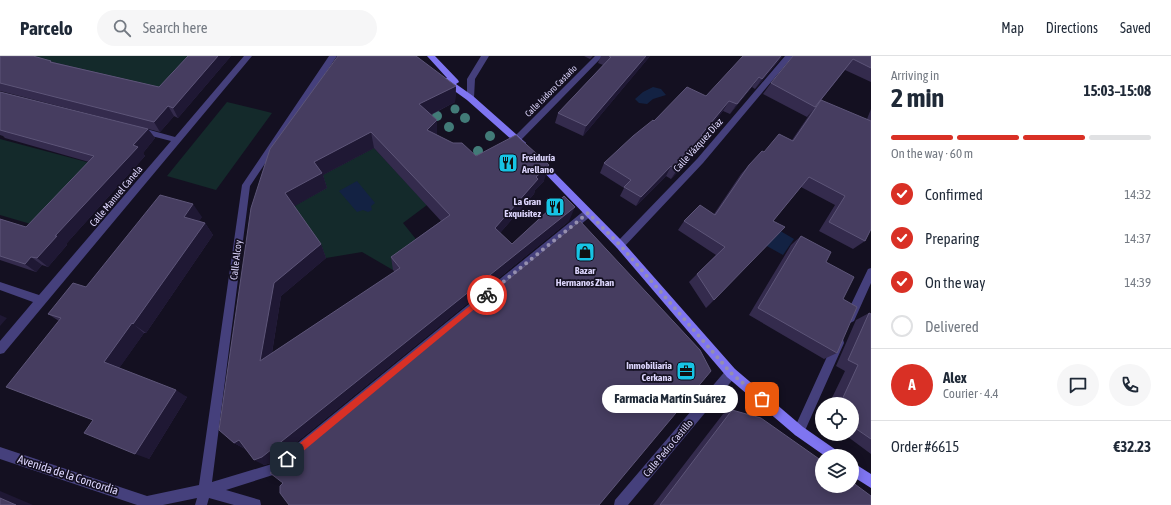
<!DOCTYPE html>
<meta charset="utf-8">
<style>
:root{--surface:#fff;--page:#f6f6f7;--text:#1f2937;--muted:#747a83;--line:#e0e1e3;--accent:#d93025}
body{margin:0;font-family:"Asap Condensed",sans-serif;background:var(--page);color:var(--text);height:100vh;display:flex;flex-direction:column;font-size:15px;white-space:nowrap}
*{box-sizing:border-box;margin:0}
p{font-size:13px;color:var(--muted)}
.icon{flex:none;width:22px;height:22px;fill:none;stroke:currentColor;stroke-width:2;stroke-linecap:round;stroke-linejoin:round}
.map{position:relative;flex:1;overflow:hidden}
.sheet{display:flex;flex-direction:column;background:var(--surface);width:300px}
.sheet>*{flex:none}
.buttons{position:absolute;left:815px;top:341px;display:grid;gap:8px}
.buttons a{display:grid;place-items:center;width:44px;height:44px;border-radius:50%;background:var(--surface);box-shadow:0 2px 10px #0003;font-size:20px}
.pin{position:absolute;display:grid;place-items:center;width:34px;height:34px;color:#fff;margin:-17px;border-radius:8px;box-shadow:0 2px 6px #0006}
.courier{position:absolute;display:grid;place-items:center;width:40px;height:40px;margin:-20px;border:3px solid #d93025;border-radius:50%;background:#fff;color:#222;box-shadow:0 1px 5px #0007}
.bubble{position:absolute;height:28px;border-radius:14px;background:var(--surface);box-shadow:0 2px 10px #0003;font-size:13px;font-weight:700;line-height:28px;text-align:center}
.summary em{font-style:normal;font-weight:700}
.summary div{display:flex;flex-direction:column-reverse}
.summary{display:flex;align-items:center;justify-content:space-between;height:68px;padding:0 20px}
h1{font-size:26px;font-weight:700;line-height:30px}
.bar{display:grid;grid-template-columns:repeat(4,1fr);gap:6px 4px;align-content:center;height:48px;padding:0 20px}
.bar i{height:5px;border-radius:3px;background:var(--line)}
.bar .on{background:var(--accent)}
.bar p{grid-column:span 4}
.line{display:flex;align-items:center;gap:10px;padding:0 20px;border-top:1px solid var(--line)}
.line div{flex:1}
.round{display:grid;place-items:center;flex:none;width:42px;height:42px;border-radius:21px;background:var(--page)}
ol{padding:0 20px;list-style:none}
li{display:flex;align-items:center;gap:12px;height:44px}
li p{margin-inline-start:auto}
li .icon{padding:4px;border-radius:50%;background:var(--accent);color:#fff;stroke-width:4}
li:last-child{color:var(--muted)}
li i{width:22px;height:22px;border:2px solid var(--line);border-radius:50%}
header{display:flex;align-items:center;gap:24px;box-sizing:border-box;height:56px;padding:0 20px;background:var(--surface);border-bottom:1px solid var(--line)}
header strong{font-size:19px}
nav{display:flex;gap:22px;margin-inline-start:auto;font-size:14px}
.search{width:280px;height:36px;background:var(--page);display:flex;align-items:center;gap:10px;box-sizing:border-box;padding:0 14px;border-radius:22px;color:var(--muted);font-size:15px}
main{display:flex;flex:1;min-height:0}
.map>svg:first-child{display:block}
.green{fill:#142a2b}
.water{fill:#132243}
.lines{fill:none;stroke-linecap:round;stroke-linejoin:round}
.minor{fill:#45407c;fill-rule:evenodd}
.secondary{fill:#7f75f1;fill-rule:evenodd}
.tree{fill:#427b78}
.wall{fill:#342b4d;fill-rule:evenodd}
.shaded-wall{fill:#1f1834}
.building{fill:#463d60;stroke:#5d5578;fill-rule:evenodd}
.route{fill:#d93025}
.done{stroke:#958faf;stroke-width:4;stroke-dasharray:0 7.2}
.labels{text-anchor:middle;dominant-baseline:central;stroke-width:3.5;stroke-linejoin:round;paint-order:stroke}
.far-street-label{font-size:9px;fill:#dbd4fb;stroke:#141021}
.street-label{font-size:10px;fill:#dbd4fb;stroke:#141021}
.poi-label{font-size:10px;font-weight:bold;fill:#dbd4fb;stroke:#141021;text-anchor:end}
.near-street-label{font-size:12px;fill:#dbd4fb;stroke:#141021}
</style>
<header>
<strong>Parcelo</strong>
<div class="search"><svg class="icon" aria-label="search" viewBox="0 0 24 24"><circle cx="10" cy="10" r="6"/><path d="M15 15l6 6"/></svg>Search here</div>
<nav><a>Map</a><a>Directions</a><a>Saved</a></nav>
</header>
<main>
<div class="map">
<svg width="871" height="449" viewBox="0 0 871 449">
<rect width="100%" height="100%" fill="#141021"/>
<!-- green -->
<path class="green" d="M9,0h190l-33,37z
M227,46l45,11 -56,77 -49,-14z
M0,83l98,26 -57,62 -41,-12z
M374,92l53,57 -24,18 20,25 -30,22 -31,-18 -36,6 -35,-50 35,-20 -7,-11z"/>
<!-- water -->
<path class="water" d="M653,31l8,2 5,6 -13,4 -6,5 -8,-1 -4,-4 8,-7z
M357,125l18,22 -4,3 1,4 -4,2 -5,-2 -6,2 -18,-21z
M777,173l17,10 -11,16 -18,-10z"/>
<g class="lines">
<!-- minor -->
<path class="minor" d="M244,0h8l-248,297 -4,1v-13l33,-39 -33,-12v-8l39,13 132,-154 -35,-9v-4l3,-1 36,10z
M329,0h8l-87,130 -38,296 60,-18 313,-254h6l2,3 -2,3 -312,257 -53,17 34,10 1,5h-27l-25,-7 -2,7h-12l2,-7 -34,7h-26l-137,-46v-12l147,49 52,-11 43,-300z
M481,0h8l-14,23 -1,19 -4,3 -3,-1v-21z
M595,0h8l-83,85h-6v-4z
M785,0h8l-90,107 -80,85h-6l-2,-3 2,-3 80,-83z
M871,212v15l-17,38 -4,2 -4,-2 -1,-3 1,-3 22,-46z
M839,282l4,1 1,4 -41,92 -4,2 -4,-2 -2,-4 2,-4 40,-88z
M731,312l4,1 2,4 -2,4 -107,128h-14l1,-5 112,-131z"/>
<!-- secondary -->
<path class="secondary" d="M427,0h8l23,24 1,2 -3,2 17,12 53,47v4h-6l-53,-47 -25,-18v-4h5z
M538,102l3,1 82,83 112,127 68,58 36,25 2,4h-16l-30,-21 -68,-58 -110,-129 -82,-85 -1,-2 1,-2z
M852,406l19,12v14l-19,-12z"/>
</g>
<!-- trees -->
<g class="tree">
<circle cx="455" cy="53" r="4.5"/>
<circle cx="437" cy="60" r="5"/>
<circle cx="465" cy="62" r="5"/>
<circle cx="449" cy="71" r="5"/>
<circle cx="490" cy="80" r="5"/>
<circle cx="478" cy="95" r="5"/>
</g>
<!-- wall -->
<path class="wall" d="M0,0l51,5 2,1 106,25 29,-31h43l-53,62 -4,-2 -14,16 -160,-41z
M338,0l118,30 -1,16 -24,13 6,20 39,21 68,25 -9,9 -1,4 -34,39 12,11 57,-23 -298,242 -7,2 -19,-16 -11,-6 -15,-13zM374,92l67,73 -50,36 2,13 2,2 -123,81 9,-57 45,-38 -5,-14 -27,-38 33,-18 -4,-13z
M584,0h9l-3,3z
M601,0h49l-67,80 -28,-13 3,-10 45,-48 -5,-2z
M783,0l-28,33 -3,-2 -22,27 -7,-3 -20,24 4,3 -7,10 -29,31 -5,-3 -30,30 -16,-10 4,-8 -24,-15 4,-10 50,-42 52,-25z
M793,0h78v26l-26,-12 -27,34 49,15 4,-10v120l-6,12 -12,8 -34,-18 16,-26 -34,-18 -28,34 -59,79 -8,8 -17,-26 27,-27 -38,-25 6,-9 30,-7 27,-40 8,-9 15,-13 28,-12 20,-29 -5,6 -44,-23 8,-11z
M0,36l148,37 7,9 -12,15 2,3 -79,88 1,1 -19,22 -6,-2 -6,7 -36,-12v-41l26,8 63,-65 -84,-24 -2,-2 -3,-1z
M202,161l-3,4 6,2 8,12 -67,98h-2l-25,35 68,29 -38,62 -56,-39 -34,-99 -11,-7 38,-27z
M801,180l25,26 17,37 -6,54 -13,6 -75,-44 42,-70z
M869,257l2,1v140l-27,-20h8v-30h-23l16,-33 -9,-5 20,-46z
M732,354l139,95h-218l70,-91z"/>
<!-- shaded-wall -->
<path class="shaded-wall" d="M218,0h13l-53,62 -5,-10z
M646,0h4l-67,80 3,-10z
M781,0h2l-28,33 7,-10z
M759,21l-7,10 -22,27 7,-10z
M456,30l-1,16 -35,18 -1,-16z
M729,45l-6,10 -28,33 6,-9z
M168,50l6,10 -14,16 -6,-10z
M437,64v16l-10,-6z
M148,73l7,9 -12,15 2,3 -79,88 1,1 -19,22 -11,-9 18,-22z
M371,76l3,16 -51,27 4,13 -36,20 -6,-15 29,-31z
M707,82l-7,10 -29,31 6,-9z
M549,109l-5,16 -9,9 -1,4 -42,48 3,-14 41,-51z
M671,110l-5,10 -30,30 5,-9z
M193,148l9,13 -9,12 -9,-12z
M575,151l-6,14 -298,242 -7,2 -10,-5z
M205,167l8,12 -67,98 -13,-9z
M321,188l5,14 -45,38 -12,75 -9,-10 14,-78z
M31,201l11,8 -6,7 -11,-8z
M0,259l7,3 -7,8z
M132,267l12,10 -26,37 -14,-8z
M176,334l11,7 -38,62 -14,-5z
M239,384l10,6 -4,3 -11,-6z
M0,435l33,14h-17l-16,-7z"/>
<!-- building -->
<path class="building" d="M0,0h33l18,5 -1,1 109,25 29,-31h30l-45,52 -5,-2 -14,16 -154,-39z
M338,0h78l40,30 -37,18 18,16 -10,10 26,13h9l14,13 40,-21 33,30 -13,12 2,2 -43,49 17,16 52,-48 11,11 -313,250 -8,3 -15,-20 -5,3 -15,-13 32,-222 19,-59zM371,76l79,83 -59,42 9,11 -140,93 14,-78 47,-39 -36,-51 37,-20 -8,-11z
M609,0h37l-60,70 -28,-13 53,-56z
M743,0h38l-19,23 -3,-2 -22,27 -8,-3 -28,34 6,3 -30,32 -6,-4 -30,31 -17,-10 7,-7 -27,-17 29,-27 20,-16 1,1 33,-34 19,9z
M793,0h78v12l-18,-9 -38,48 -44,-24z
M0,36l148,37 -15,16 5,2 -83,89h2l-20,22 -6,-1 -6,7 -25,-8v-37l26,8 68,-71 -94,-26z
M821,44l50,21v108l-6,12 -36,-19 16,-26 -36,-19 -36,44 12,6 -71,73 -17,-26 28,-27 -41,-26 16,-16 15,10 34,-50 13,-14 2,1 15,-18 14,7z
M160,139l33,9 -9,13 21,6 -72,101 -1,-1 -28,39 72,28 -41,64 -51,-21 9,-13 -87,-33 55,-69 -13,-4 25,-31 13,4z
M580,165l120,129 11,21 -112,134h-310l-9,-12v-7l3,-3 -13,-10 4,-2z
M801,180l30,16 -5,10 28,15 -11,22 14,8 -20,46 -79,-45z
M869,257l2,1v125l-19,-13v-22h-12l18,-39 -10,-5z
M732,354l29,8 61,43v25h30v-4l19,14v9h-211z
M0,442l16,7h-16z"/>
<!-- route -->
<path class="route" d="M487,236l3,3 -1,2 -199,165h-6v-6z"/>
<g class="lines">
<!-- done -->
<path class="done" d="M487,239l101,-82 32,32 111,128 31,26"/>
</g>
<!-- icons -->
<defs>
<symbol id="restaurant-square" viewBox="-11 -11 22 22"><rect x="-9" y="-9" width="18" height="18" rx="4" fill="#17c4e4" stroke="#141021"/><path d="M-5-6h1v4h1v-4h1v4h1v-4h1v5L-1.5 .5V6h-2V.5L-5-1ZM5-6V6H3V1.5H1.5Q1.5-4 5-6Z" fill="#111"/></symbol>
<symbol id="shop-square" viewBox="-11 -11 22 22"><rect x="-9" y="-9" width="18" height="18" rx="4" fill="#17c4e4" stroke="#141021"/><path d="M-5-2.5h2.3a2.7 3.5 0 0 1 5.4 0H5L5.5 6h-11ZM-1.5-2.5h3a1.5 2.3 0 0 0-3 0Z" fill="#111"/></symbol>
<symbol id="office-square" viewBox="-11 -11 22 22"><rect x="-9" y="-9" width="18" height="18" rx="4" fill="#17c4e4" stroke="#141021"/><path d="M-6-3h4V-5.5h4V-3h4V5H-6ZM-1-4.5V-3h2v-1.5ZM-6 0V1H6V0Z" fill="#111"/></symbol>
</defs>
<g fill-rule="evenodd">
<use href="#restaurant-square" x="497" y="96" width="22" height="22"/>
<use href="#restaurant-square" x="544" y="140" width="22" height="22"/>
<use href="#shop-square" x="574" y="185" width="22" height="22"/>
<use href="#office-square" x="675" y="304" width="22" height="22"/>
</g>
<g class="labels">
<!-- far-street labels -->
<g class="far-street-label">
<text transform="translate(551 35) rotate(-45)">Calle Isidoro Castaño</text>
</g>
<!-- street labels -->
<g class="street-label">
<text transform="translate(698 89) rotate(-48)">Calle Vázquez Díaz</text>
<text transform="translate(116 140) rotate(-50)">Calle Manuel Canela</text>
<text transform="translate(236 204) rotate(-83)">Calle Alcoy</text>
<text transform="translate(668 392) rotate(-50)">Calle Pedro Castillo</text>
</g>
<!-- poi labels -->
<g class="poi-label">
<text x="522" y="101" text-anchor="start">Freiduría<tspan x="522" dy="12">Arellano</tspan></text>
<text x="541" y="145">La Gran<tspan x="541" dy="12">Exquisitez</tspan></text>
<text x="585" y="214" text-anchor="middle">Bazar<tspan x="585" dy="12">Hermanos Zhan</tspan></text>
<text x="672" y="309">Inmobiliaria<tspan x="672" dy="12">Cerkana</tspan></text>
</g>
<!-- near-street labels -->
<g class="near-street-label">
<text transform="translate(68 419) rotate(18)">Avenida de la Concordia</text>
</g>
</g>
</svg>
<div class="buttons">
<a><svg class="icon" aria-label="locate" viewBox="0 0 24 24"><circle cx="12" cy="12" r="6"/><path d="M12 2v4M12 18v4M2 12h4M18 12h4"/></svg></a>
<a><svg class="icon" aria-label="layers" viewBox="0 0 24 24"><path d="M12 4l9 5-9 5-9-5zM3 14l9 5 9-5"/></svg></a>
</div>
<div class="pin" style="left:762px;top:343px;background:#ea580c"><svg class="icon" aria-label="bag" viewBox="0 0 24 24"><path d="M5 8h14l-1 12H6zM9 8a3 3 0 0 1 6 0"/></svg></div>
<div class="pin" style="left:287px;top:403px;background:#1f2937"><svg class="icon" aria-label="home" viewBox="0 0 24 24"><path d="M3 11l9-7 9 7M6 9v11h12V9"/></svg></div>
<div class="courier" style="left:487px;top:239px"><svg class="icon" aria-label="bike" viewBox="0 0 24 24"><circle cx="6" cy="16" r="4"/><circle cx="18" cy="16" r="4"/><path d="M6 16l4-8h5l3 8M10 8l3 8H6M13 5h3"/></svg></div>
<div class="bubble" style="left:602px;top:329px;width:136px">Farmacia Martín Suárez</div>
</div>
<section class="sheet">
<div class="summary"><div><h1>2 min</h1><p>Arriving in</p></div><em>15:03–15:08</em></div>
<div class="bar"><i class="on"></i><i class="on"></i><i class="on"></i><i></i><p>On the way · 60 m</p></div>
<ol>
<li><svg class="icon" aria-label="check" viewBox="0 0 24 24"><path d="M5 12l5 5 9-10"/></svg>Confirmed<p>14:32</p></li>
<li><svg class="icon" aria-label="check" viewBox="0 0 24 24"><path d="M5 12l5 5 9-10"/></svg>Preparing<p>14:37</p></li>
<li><svg class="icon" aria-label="check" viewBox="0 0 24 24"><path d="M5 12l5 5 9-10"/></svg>On the way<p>14:39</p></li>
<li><i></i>Delivered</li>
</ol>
<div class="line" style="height:72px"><b class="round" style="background:var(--accent);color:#fff">A</b><div><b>Alex</b><p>Courier · 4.4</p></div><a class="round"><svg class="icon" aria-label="chat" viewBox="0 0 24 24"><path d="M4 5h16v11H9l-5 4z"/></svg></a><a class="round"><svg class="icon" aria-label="phone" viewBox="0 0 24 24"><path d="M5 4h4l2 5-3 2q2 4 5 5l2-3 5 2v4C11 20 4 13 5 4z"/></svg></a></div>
<div class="line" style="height:52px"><div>Order #6615</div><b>€32.23</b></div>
</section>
</main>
